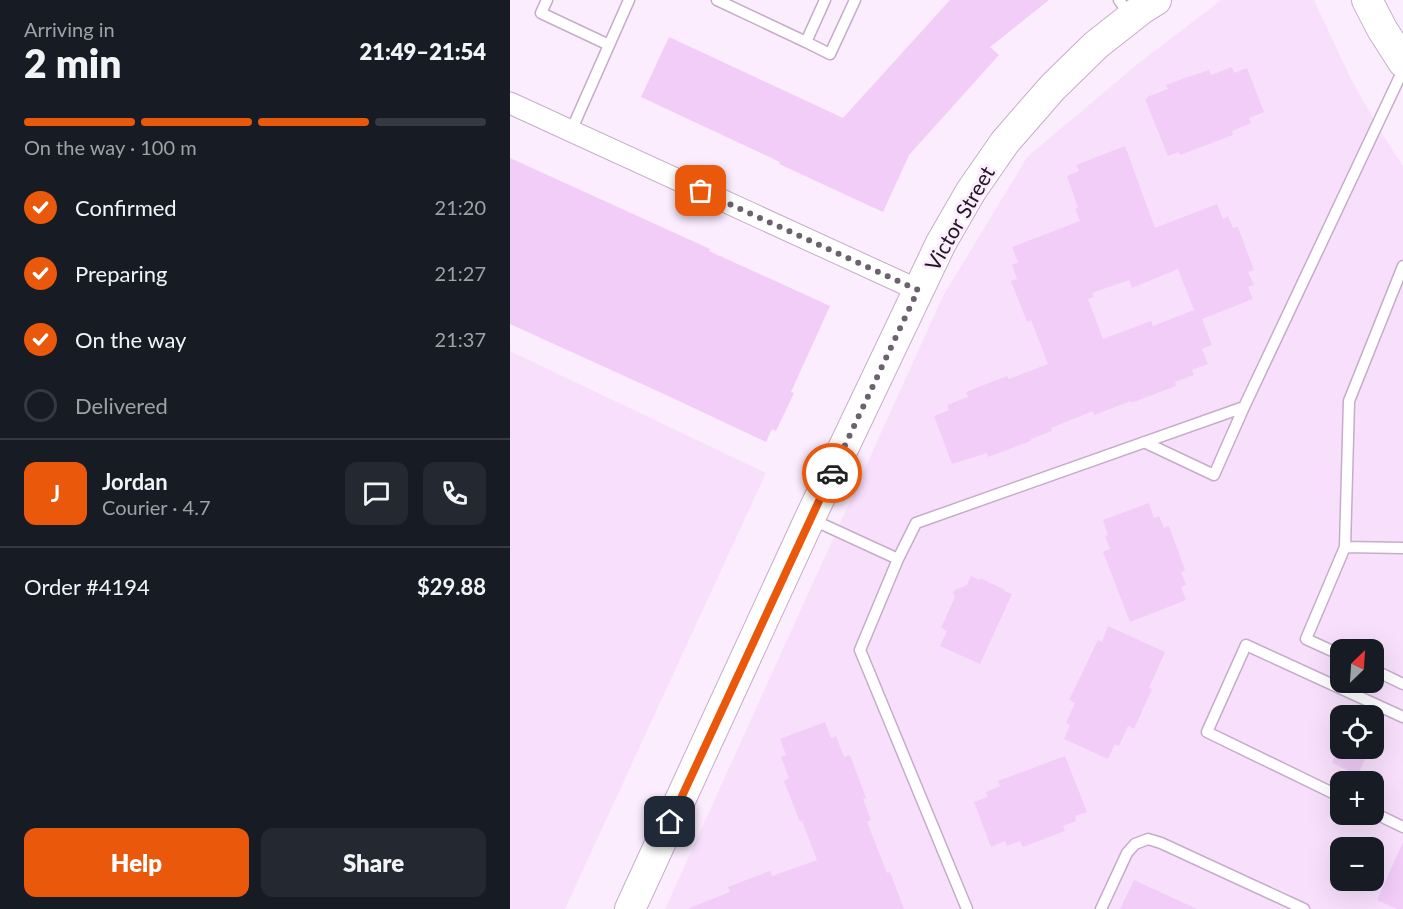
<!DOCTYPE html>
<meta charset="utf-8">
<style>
:root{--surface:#171b24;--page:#242831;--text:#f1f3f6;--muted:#9ea1a6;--line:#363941;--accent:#ea580c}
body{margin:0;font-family:Lato,sans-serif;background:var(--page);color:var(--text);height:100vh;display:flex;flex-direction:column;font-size:22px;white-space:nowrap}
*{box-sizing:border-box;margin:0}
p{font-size:20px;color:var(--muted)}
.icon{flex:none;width:33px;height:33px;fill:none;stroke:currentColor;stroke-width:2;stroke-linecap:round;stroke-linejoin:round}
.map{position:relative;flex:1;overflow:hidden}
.side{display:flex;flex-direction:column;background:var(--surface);width:510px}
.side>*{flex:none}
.needle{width:39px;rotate:25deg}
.tools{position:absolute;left:820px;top:639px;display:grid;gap:12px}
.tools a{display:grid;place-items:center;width:54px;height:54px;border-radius:12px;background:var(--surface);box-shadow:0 6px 24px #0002;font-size:30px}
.pin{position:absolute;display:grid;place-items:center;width:51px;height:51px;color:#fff;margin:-26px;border-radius:12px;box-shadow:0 3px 9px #0006}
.courier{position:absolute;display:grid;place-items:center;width:60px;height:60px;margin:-30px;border:4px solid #ea580c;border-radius:50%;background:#fff;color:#222;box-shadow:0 2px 8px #0007}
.headline em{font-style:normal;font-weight:800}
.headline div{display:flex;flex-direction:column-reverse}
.headline{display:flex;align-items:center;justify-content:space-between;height:102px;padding:0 24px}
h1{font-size:39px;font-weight:800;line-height:45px}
.bar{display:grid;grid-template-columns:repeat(4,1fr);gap:9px 6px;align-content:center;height:72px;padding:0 24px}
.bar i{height:8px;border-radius:4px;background:var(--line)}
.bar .on{background:var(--accent)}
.bar p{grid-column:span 4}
.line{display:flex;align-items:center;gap:15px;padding:0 24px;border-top:2px solid var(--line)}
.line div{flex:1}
.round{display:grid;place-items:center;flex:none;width:63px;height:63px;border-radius:12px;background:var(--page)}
ol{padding:0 24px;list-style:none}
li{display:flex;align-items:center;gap:18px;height:66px}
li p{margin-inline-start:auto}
li .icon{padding:6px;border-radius:50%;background:var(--accent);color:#fff;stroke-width:4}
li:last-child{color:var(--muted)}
li i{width:33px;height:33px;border:3px solid var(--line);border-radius:50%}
.primary-button{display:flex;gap:12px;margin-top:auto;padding:12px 24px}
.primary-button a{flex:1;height:69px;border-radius:12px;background:var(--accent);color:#fff;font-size:24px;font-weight:800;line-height:69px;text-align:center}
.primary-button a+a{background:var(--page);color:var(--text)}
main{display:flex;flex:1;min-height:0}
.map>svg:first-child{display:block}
.built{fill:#f8e0fc;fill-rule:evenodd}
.building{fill:#f1cdf8;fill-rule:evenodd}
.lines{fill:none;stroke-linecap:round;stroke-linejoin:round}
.lane-casing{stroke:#c5adc9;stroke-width:13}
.street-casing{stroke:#c5adc9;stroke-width:23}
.secondary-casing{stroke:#c5adc9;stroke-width:32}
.lane{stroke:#fff;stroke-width:10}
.street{stroke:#fff;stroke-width:21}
.secondary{stroke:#fff;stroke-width:30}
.done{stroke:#6c626e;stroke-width:6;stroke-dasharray:0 10.8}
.route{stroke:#ea580c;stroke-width:8}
.labels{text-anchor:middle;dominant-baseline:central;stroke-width:6;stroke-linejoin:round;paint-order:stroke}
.street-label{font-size:21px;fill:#1f1721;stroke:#fcedfe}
</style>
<main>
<section class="side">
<div class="headline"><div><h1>2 min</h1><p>Arriving in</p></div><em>21:49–21:54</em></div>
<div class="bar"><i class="on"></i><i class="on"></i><i class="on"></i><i></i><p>On the way · 100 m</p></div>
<ol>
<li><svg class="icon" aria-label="check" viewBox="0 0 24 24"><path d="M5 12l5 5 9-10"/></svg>Confirmed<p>21:20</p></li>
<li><svg class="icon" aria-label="check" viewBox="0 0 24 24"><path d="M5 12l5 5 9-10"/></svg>Preparing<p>21:27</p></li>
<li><svg class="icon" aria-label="check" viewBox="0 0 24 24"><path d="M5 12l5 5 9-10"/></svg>On the way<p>21:37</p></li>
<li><i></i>Delivered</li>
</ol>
<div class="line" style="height:108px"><b class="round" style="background:var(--accent);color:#fff">J</b><div><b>Jordan</b><p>Courier · 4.7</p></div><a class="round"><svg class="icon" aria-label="chat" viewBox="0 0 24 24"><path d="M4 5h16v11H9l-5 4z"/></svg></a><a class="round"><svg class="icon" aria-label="phone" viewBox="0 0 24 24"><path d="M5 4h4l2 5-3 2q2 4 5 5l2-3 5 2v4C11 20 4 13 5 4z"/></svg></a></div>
<div class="line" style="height:78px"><div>Order #4194</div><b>$29.88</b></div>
<div class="primary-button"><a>Help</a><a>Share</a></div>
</section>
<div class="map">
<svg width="893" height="909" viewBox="0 0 893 909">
<rect width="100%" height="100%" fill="#fcedfe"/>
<!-- built -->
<path class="built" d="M711,0h93l37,79 30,53 22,34v743h-738l278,-613 84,-139 108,-91zM831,650h33v32h-33zM831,716h33v32h-33zM831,782h33v32h-33zM831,848h33v32h-33z
M0,351l256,122 -201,436h-55z"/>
<!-- building -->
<path class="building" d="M440,0h99l-59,47 9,8 -90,100 -26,57 -104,-48 1,-2 -139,-65 28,-60 174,81z
M722,67l2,6 13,-5 17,44 -15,6 2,5 -19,8 1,4 -53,20 -1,-3 -11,4 -23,-57 3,-1 -1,-1 21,-8 -2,-4 19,-7 24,-8 2,5z
M615,146l30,82 62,-24 6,15 5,-3 5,12 5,-1 16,43 -6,2 6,13 -6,2 5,12 -51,20 10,26 -10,4 6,15 -16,6 2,5 -19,7 1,4 -45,17v-2l-37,14 -1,-4 -42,17 1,3 -21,8v2l-43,16 -1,-4 -35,11 -18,-48 15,-6 -2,-5 21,-8 -2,-5 41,-16 2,3 39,-15 -17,-44 -4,2 -16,-41 6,-2 -5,-14 6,-3 -6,-15 68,-26 -5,-12 3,-1 -11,-32 12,-5 -3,-6zM668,269l16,41 -41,16 -2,-5 -48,18 -15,-40 6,-2 -2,-4 37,-13 3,8z
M0,158l200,91 -1,2 121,55 -39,86 3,1 -18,38 -4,-2 -6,13 -102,-48 -154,-70z
M639,503l5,15 5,-2 5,12 5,-2 16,44 -4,2 5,13 -5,2 5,13 -56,22 -27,-70 7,-3 -5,-13 3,-1 -5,-15z
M461,576l9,4v-2l25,12 -1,1 8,3 -32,70 -40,-18 7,-15 -6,-3 14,-31 -2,-6 14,-6z
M598,626l57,26 -16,36 3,1 -18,40 -6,-3 -9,20 -4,-2 -7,15 -44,-20 6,-14 -4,-2 9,-20 -6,-3 29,-60 4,2z
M315,722l6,16 5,-2 8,21 6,-2 16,43 -3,1 8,21 -4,2 20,51 3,-1 14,37h-214l-1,-1 41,-16 -2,-5 42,-16 2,5 45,-16 -15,-39 -2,1 -16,-41 5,-3 -8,-21 5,-2 -6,-16z
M831,728v20h29l-12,27 -26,-12 5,-11 -6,-3z
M555,756l22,56 -12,4 1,5 -13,5 2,5 -42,16 -3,-6 -13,5 -2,-5 -14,6 -17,-45 14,-5 -2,-5 14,-6 -2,-5z
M893,842v67h-6l-20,-9z
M624,880l63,29h-77z"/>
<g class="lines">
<defs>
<path id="lane" d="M37,0l-6,13 68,32
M207,0l89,42 19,-42
M609,0l12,17
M296,42l24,12 25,-54
M61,131l58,-131
M893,266l-54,135 -4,146 58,1
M634,442l70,33 30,-68
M301,519l87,40 -38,91 107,259
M388,559l18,-36 328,-116 159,-337
M831,655l-35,-16 39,-92
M864,670l29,14
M831,797l-134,-65 39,-87 157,72
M864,813l29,14
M591,909l26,-56 8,-9 13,-5 13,4 143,66"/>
<path id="street" d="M0,103l408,187"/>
<path id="secondary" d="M857,0l15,29 21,33
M120,909l180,-391 131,-275 30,-52 34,-49 48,-55 43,-42 47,-37 13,-8"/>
</defs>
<!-- lane casing -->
<use href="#lane" class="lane-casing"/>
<!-- street casing -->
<use href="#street" class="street-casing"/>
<!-- secondary casing -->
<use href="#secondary" class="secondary-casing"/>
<!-- lane -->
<use href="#lane" class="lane"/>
<!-- street -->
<use href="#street" class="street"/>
<!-- secondary -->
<use href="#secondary" class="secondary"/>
</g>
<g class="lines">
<!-- done -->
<path class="done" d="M191,191l217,99 -86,183"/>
<!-- route -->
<path class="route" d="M160,822l162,-349"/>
</g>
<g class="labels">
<!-- street labels -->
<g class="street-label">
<text transform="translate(449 218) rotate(-60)">Victor Street</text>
</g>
</g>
</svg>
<div class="tools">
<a><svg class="needle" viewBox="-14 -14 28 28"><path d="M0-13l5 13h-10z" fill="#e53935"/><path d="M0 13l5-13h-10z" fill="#9ea1a6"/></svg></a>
<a><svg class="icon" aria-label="locate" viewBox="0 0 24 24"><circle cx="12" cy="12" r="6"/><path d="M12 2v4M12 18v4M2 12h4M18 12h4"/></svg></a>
<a>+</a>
<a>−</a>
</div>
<div class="pin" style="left:191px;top:191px;background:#ea580c"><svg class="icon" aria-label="bag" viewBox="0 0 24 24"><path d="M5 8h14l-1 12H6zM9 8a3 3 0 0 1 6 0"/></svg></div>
<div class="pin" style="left:160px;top:822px;background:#1f2937"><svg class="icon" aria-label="home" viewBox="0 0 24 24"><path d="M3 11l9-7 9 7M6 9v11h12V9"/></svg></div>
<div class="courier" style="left:322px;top:473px"><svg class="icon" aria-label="car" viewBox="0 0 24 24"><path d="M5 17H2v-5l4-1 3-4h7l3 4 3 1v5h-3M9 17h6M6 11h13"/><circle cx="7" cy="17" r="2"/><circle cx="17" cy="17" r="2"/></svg></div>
</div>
</main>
